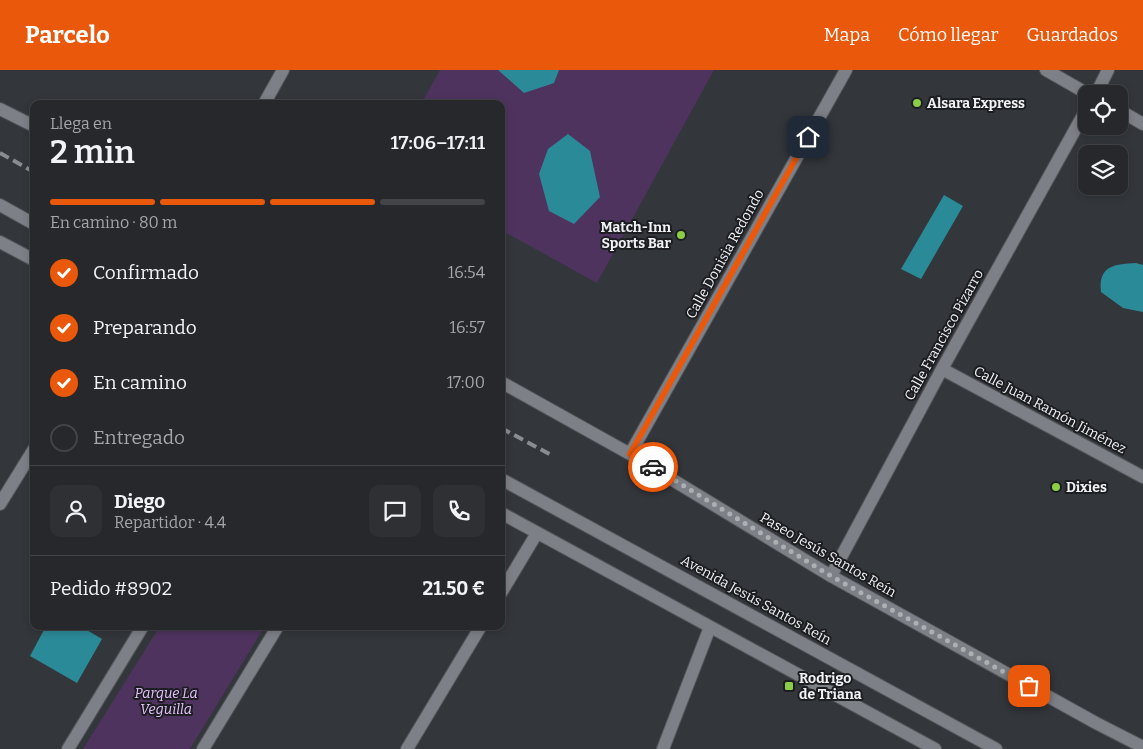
<!DOCTYPE html>
<html lang="es">
<meta charset="utf-8">
<style>
:root{--surface:#26282c;--page:#2e3034;--text:#f1f3f6;--muted:#a4a6a9;--line:#424448;--accent:#ea580c}
body{margin:0;font-family:Bitter,serif;background:var(--page);color:var(--text);height:100vh;display:flex;flex-direction:column;font-size:19px;white-space:nowrap}
*{box-sizing:border-box;margin:0}
p{font-size:16px;color:var(--muted)}
.icon{flex:none;width:28px;height:28px;fill:none;stroke:currentColor;stroke-width:2;stroke-linecap:round;stroke-linejoin:round}
.map{position:relative;flex:1;overflow:hidden}
.drawer{position:absolute;left:30px;top:30px;width:475px;height:530px;display:flex;flex-direction:column;background:var(--surface);border-radius:10px;box-shadow:0 2px 8px #0003,0 0 0 1px var(--line)}
.drawer>*{flex:none}
.buttons{position:absolute;left:1078px;top:15px;display:grid;gap:10px}
.buttons a{display:grid;place-items:center;width:50px;height:50px;border-radius:10px;background:var(--surface);box-shadow:0 2px 8px #0003,0 0 0 1px var(--line);font-size:25px}
.pin{position:absolute;display:grid;place-items:center;width:42px;height:42px;color:#fff;margin:-21px;border-radius:10px;box-shadow:0 2px 8px #0006}
.courier{position:absolute;display:grid;place-items:center;width:50px;height:50px;margin:-25px;border:4px solid #ea580c;border-radius:50%;background:#fff;color:#222;box-shadow:0 1px 6px #0007}
.overview em{font-style:normal;font-weight:600}
.overview div{display:flex;flex-direction:column-reverse}
.overview{display:flex;align-items:center;justify-content:space-between;height:85px;padding:0 20px}
h1{font-size:32px;font-weight:600;line-height:38px}
.bar{display:grid;grid-template-columns:repeat(4,1fr);gap:8px 5px;align-content:center;height:60px;padding:0 20px}
.bar i{height:6px;border-radius:4px;background:var(--line)}
.bar .current{background:var(--accent)}
.bar p{grid-column:span 4}
.line{display:flex;align-items:center;gap:12px;padding:0 20px;border-top:1px solid var(--line)}
.line div{flex:1}
.round{display:grid;place-items:center;flex:none;width:52px;height:52px;border-radius:10px;background:var(--page)}
ol{padding:0 20px;list-style:none}
li{display:flex;align-items:center;gap:15px;height:55px}
li p{margin-inline-start:auto}
li .icon{padding:5px;border-radius:50%;background:var(--accent);color:#fff;stroke-width:4}
li:last-child{color:var(--muted)}
li i{width:28px;height:28px;border:2px solid var(--line);border-radius:50%}
header{display:flex;align-items:center;gap:30px;box-sizing:border-box;height:70px;padding:0 25px;background:var(--accent);color:#fff}
header strong{font-size:24px}
nav{display:flex;gap:28px;margin-inline-start:auto;font-size:18px}
.map>svg:first-child{display:block}
.green{fill:#4f335f}
.water{fill:#2b8a98}
.lines{fill:none;stroke-linecap:round;stroke-linejoin:round}
.minor-casing{stroke:#525559;stroke-width:14}
.minor{stroke:#7d8187;stroke-width:12}
.rail{stroke:#898c90;stroke-width:4;stroke-dasharray:10 5;stroke-linecap:butt}
.done{stroke:#adb0b3;stroke-width:5;stroke-dasharray:0 9}
.route{stroke:#ea580c;stroke-width:6}
.poi-dot{fill:#8bce46;stroke:#1c1d20;stroke-width:2}
.labels{text-anchor:middle;dominant-baseline:central;stroke-width:4;stroke-linejoin:round;paint-order:stroke}
.poi-label{font-size:14px;font-weight:bold;fill:#eff1f4;stroke:#1c1d20;text-anchor:start}
.street-label{font-size:14px;fill:#eff1f4;stroke:#1c1d20}
.park-label{font-size:14px;font-style:italic;fill:#e7c0ff;stroke:#1c1d20}
</style>
<header>
<strong>Parcelo</strong>
<nav><a>Mapa</a><a>Cómo llegar</a><a>Guardados</a></nav>
</header>
<div class="map">
<svg width="1143" height="679" viewBox="0 0 1143 679">
<rect width="100%" height="100%" fill="#33363b"/>
<!-- green -->
<path class="green" d="M440,0h274l-117,213 -96,-53v-126h-80z
M160,556h105l-75,123h-107z"/>
<!-- water -->
<path class="water" d="M498,0h61l-5,13 -30,10z
M568,64l22,17 10,46 -26,27 -25,-13 -10,-37 9,-25z
M944,125l19,11 -42,73 -20,-10z
M1136,193l7,2v47l-20,-4 -22,-16c-3,-26 13,-28 35,-29z
M46,556h34l22,13 -25,44 -47,-27z"/>
<g class="lines">
<defs>
<path id="minor" d="M1046,0l42,24
M1096,24l12,-24
M264,34l19,-34
M0,39l34,17
M1119,40l24,14
M0,135l34,19
M0,172l34,18
M942,299l201,108
M501,312l129,72 201,122 265,147 47,24
M630,384l216,-384
M501,409l495,270
M0,434l34,-55
M501,443l434,236
M831,506l111,-207 144,-259
M501,523l36,-60
M68,679l75,-123
M203,679l75,-123
M407,679l74,-123
M663,679l47,-122"/>
</defs>
<!-- minor casing -->
<use href="#minor" class="minor-casing"/>
<!-- minor -->
<use href="#minor" class="minor"/>
<!-- rail -->
<path class="rail" d="M0,83l34,19
M501,358l52,28"/>
</g>
<g class="lines">
<!-- done -->
<path class="done" d="M653,397l178,109 198,110"/>
<!-- route -->
<path class="route" d="M653,397l-23,-13 178,-317"/>
</g>
<!-- markers -->
<g class="poi-dot">
<circle cx="917" cy="33" r="5"/>
<circle cx="681" cy="165" r="5"/>
<circle cx="1056" cy="417" r="5"/>
<rect x="784" y="611" width="10" height="10" rx="2.5"/>
</g>
<g class="labels">
<!-- poi labels -->
<g class="poi-label">
<text x="927" y="33">Alsara Express</text>
<text x="671" y="157" text-anchor="end">Match-Inn<tspan x="671" dy="16">Sports Bar</tspan></text>
<text x="1066" y="417">Dixies</text>
<text x="799" y="608">Rodrigo<tspan x="799" dy="16">de Triana</tspan></text>
</g>
<!-- street labels -->
<g class="street-label">
<text transform="translate(725 184) rotate(-61)">Calle Donisia Redondo</text>
<text transform="translate(944 265) rotate(-61)">Calle Francisco Pizarro</text>
<text transform="translate(1050 340) rotate(28)">Calle Juan Ramón Jiménez</text>
<text transform="translate(828 485) rotate(30)">Paseo Jesús Santos Reín</text>
<text transform="translate(756 530) rotate(29)">Avenida Jesús Santos Reín</text>
</g>
<!-- park labels -->
<g class="park-label">
<text x="166" y="623">Parque La<tspan x="166" dy="16">Veguilla</tspan></text>
</g>
</g>
</svg>
<div class="buttons">
<a><svg class="icon" aria-label="locate" viewBox="0 0 24 24"><circle cx="12" cy="12" r="6"/><path d="M12 2v4M12 18v4M2 12h4M18 12h4"/></svg></a>
<a><svg class="icon" aria-label="layers" viewBox="0 0 24 24"><path d="M12 4l9 5-9 5-9-5zM3 14l9 5 9-5"/></svg></a>
</div>
<div class="pin" style="left:1029px;top:616px;background:#ea580c"><svg class="icon" aria-label="bag" viewBox="0 0 24 24"><path d="M5 8h14l-1 12H6zM9 8a3 3 0 0 1 6 0"/></svg></div>
<div class="pin" style="left:808px;top:67px;background:#1f2937"><svg class="icon" aria-label="home" viewBox="0 0 24 24"><path d="M3 11l9-7 9 7M6 9v11h12V9"/></svg></div>
<div class="courier" style="left:653px;top:397px"><svg class="icon" aria-label="car" viewBox="0 0 24 24"><path d="M5 17H2v-5l4-1 3-4h7l3 4 3 1v5h-3M9 17h6M6 11h13"/><circle cx="7" cy="17" r="2"/><circle cx="17" cy="17" r="2"/></svg></div>
<section class="drawer">
<div class="overview"><div><h1>2 min</h1><p>Llega en</p></div><em>17:06–17:11</em></div>
<div class="bar"><i class="current"></i><i class="current"></i><i class="current"></i><i></i><p>En camino · 80 m</p></div>
<ol>
<li><svg class="icon" aria-label="check" viewBox="0 0 24 24"><path d="M5 12l5 5 9-10"/></svg>Confirmado<p>16:54</p></li>
<li><svg class="icon" aria-label="check" viewBox="0 0 24 24"><path d="M5 12l5 5 9-10"/></svg>Preparando<p>16:57</p></li>
<li><svg class="icon" aria-label="check" viewBox="0 0 24 24"><path d="M5 12l5 5 9-10"/></svg>En camino<p>17:00</p></li>
<li><i></i>Entregado</li>
</ol>
<div class="line" style="height:90px"><a class="round"><svg class="icon" aria-label="person" viewBox="0 0 24 24"><circle cx="12" cy="8" r="4"/><path d="M4 21q1-7 8-7t8 7"/></svg></a><div><b>Diego</b><p>Repartidor · 4.4</p></div><a class="round"><svg class="icon" aria-label="chat" viewBox="0 0 24 24"><path d="M4 5h16v11H9l-5 4z"/></svg></a><a class="round"><svg class="icon" aria-label="phone" viewBox="0 0 24 24"><path d="M5 4h4l2 5-3 2q2 4 5 5l2-3 5 2v4C11 20 4 13 5 4z"/></svg></a></div>
<div class="line" style="height:65px"><div>Pedido #8902</div><b>21.50 €</b></div>
</section>
</div>
